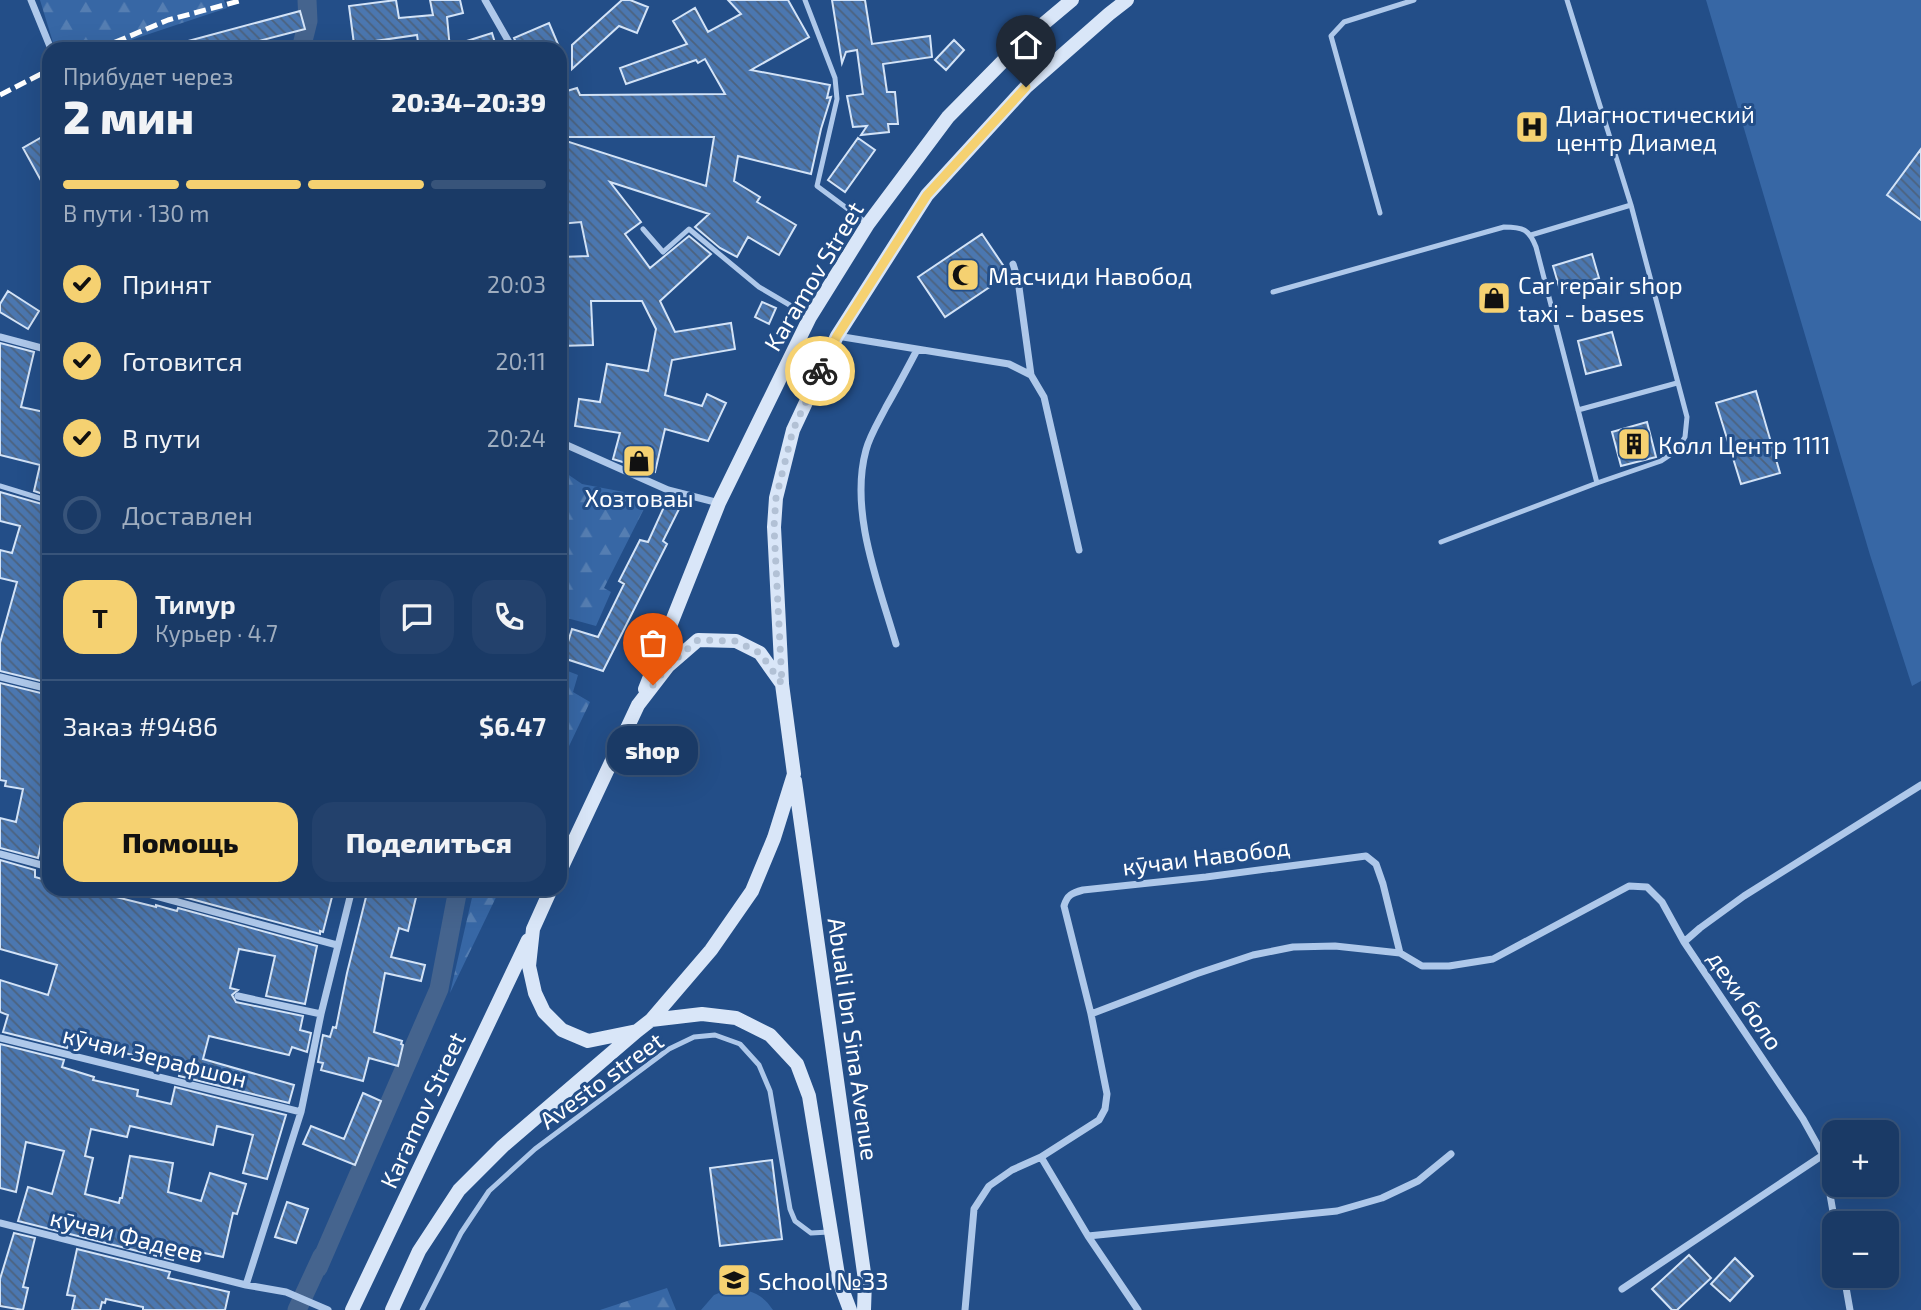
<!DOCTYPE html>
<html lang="ru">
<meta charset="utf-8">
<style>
:root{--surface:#1a3a66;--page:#23416c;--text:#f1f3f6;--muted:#9fadbf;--line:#38547a;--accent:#f5d171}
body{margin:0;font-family:"Exo 2",sans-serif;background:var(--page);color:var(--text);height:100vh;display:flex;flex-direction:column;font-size:26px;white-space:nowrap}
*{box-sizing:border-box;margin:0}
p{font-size:23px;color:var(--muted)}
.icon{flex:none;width:38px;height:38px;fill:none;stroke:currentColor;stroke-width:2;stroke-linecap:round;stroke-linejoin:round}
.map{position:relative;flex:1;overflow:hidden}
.sheet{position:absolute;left:42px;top:42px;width:525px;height:854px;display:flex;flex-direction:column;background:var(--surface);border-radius:21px;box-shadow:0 7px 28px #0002,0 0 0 2px var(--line)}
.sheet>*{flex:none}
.tools{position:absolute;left:1822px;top:1120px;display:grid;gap:14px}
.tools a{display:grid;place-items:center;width:77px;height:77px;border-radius:14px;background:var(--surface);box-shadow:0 7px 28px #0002,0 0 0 2px var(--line);font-size:35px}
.pin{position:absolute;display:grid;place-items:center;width:60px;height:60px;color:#fff;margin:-72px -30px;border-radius:50% 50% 50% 0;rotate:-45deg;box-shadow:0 0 7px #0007}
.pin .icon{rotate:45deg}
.courier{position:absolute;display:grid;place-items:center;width:70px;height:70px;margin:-35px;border:5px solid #f5d171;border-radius:50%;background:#fff;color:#222;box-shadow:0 2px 9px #0007}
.bubble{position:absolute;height:49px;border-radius:21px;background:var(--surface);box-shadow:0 7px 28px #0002,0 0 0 2px var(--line);font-size:23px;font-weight:800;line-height:49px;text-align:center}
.headline em{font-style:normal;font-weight:800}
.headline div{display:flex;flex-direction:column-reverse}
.headline{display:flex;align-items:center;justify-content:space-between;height:119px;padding:0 21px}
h1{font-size:46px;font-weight:800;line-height:52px}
.bar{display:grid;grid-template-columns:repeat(4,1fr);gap:10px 7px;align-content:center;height:84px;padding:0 21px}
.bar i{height:9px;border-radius:5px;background:var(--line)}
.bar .active{background:var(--accent)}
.bar p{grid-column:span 4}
.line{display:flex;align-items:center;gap:18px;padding:0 21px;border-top:2px solid var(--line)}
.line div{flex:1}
.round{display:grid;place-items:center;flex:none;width:74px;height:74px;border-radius:21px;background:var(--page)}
ol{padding:0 21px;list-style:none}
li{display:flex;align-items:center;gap:21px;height:77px}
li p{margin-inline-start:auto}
li .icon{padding:7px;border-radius:50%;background:var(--accent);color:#111;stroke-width:4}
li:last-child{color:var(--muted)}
li i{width:38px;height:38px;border:4px solid var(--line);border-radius:50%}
.action{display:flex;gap:14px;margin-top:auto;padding:14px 21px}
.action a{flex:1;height:80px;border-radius:21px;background:var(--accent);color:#111;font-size:28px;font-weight:800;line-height:80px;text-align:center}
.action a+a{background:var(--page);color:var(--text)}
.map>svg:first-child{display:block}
.grass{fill:#3767a5}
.forest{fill:url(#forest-firs)}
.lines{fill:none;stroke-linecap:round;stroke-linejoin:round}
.canal{stroke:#45648e;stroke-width:19}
.building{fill:url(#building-back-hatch);stroke:#d3e3f7;stroke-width:2}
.service{stroke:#aec8ea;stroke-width:5}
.minor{stroke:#aec8ea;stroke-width:7}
.secondary{stroke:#d9e6f8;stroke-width:14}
.rail{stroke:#fff;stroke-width:5;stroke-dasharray:12 5;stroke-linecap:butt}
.done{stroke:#b2c1d5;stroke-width:7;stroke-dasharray:0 12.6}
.route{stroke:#f5d171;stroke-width:9}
.labels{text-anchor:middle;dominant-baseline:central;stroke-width:6;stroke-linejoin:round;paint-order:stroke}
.poi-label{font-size:24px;fill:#fff;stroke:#234e88;text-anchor:start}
.street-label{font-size:24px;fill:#fff;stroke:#234e88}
</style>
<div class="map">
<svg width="1921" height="1310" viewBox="0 0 1921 1310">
<defs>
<pattern id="forest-firs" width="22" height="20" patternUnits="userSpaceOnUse" patternTransform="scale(1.75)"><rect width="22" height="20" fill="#3767a5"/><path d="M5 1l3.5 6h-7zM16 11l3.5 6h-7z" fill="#557eb2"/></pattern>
<pattern id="building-back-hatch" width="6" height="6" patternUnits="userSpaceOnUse" patternTransform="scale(1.75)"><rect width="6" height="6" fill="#4b77b0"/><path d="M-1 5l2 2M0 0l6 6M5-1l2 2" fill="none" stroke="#4c627e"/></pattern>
</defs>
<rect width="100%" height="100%" fill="#234e88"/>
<!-- grass -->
<path class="grass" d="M1706,0h215v681l-9,5 -42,-131z
M729,1289c20,0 33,4 44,21h-72l13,-15z"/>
<!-- forest -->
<path class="forest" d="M40,0h184l3,8 -123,41h-49z
M560,469l22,15 68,13 -46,91 7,4 -15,34 -29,-8 -7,21z
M560,668l18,7 -5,17 17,10 -30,63z
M474,889h26l-50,104z
M667,1288l9,22h-76z"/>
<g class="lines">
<!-- canal -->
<path class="canal" d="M301,49l7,-28 -1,-21
M318,1268l121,-279 19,-100
M297,1310l25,-54"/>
</g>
<!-- building -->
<path class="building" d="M396,0l3,18 34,-3 -3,-15h30l3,13 -16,4 3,32h-31l-2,-14 -63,9 -5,-38z
M622,0h8l18,7 -11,26 -18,-7 -47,43v-24z
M728,0h60l21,37 -58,33 79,15 -3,13 4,-1 -10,32 -10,45 -73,-18 -4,25 26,16 -3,5 39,23 -17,30 -31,-18 -11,20 -17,-9 -25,-21 14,-13 -99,-32 31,40 -16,12 25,34 39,-32 22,18 -51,47 15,31 56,-9 4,26 -63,11 -7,35 37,11 5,-12 19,9 -18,38 -43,-12 -10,43 -42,-13 7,-26 -45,-7 4,-27 21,3 7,-38 41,7 8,-42 -14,-28h-51l2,44 -33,1v-14l5,-1 -4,-74 27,-1 -7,-34 -21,2v-85l146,47 8,-49h-154v-44l17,-5 3,7 145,-1 -20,-35 -7,4 -2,-3 -70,24 -6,-16 67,-24 -14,-23 22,-13 13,24 33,-18z
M832,0h33l7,44 58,-8 2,21 -49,7 4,28h8l3,32h-10l1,8 -28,3 6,-9 -14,1 -6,-31 16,-2 -6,-44 -11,2 -4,11z
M300,11l5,18 -69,18 -1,-3 -18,5h-39l-1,-5z
M549,23l11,26h-41l-5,-11z
M492,33l4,13 7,-3 3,6h-54l-1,-3z
M954,40l10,10 -18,20 -11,-10z
M49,133v62l-26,-47z
M858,138l17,12 -30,42 -17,-12z
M1921,149v71l-34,-25z
M982,234l27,40 -64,43 -27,-40z
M1592,254l7,24 -39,12 -7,-24z
M8,291l31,20 -11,18 -28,-17v-8z
M762,302l14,6 -7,16 -14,-7z
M1612,332l9,33 -35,9 -8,-33z
M0,343l34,9 -13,55 28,6v83l-15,-5 6,-26 -40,-10z
M1756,391l24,82 -39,11 -25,-81z
M1647,422l9,35 -35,9 -9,-34z
M0,492l49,14v177l-49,-12v-28l17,-61 -17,-4v-28l12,3 8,-27 -20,-5z
M668,498l13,7 -18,36 4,3 -64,127 -40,-13 9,-29 26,8 26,-53 -5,-3 21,-41 8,2z
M0,683l49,12v111l-11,52 -38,-10v-30l16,4 7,-33 -18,-3 1,-5 -6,-1z
M0,860l35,10v7l14,4v8h35l72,18v-2l21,6 1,-3 139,38 -12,58 -39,-8 9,-40 -36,-7 -9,39 8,2 -6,5 4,7 67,14 -3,14 11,3 -4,19 -15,-5 -3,8 -80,-19 -6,23 91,26 -5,18 -110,-27 1,-5 -9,-2 1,-4 -102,-26 -3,9 -64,-16 5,-17 -8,-3v-32l48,15 9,-30 -57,-16z
M181,889h153l-11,43 -3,-1v3l-140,-38z
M368,889h50l-10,42 -9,-3 -8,29 34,8 -4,16 -36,-8 -11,59 28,9 -1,3 2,1 -5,21 -29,-8 -6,23 -42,-11 2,-7 -5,-1 5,-27 7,2 3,-10 3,1 11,-55z
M0,1044l64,16 -2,7 32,10 -1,3 45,10 -1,6 34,8 4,-17 111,28 -19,64 -24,-6 10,-38 -36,-9 -4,19 -83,-19 -3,11 -36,-8 -6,27 8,2 -8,36 34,9 1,-5h2l8,-42 43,7 -5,29 33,9 9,-28 36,11 -9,30 -4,-1 -10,44 -47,-10 -3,13 -155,-39 10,-34 24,7 12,-43 -38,-9 -10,50 -16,-4z
M363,1093l18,8 -26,64 -52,-21 8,-18 33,13z
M772,1160l10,79 -62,7 -10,-78z
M287,1202l21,7 -12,34 -21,-6z
M14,1233l21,5 -12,49 5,1 -5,22 -23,-4v-27z
M77,1249l93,23 -2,6 61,14 -4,18h-82v-3l-37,-8 -1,4 -3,-1 -2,8h-28l3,-14 -8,-1z
M1689,1255l22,23 -34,32h-5l-20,-21z
M1735,1258l18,18 -23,25 -19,-17z"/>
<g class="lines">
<!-- service -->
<path class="service" d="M805,0l30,78 2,21 -20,87 51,38
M1380,213l-49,-177 13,-14 70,-22
M643,229l20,23 26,-23 70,58 51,30
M1531,235l100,-30
M1273,292l231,-65c19,0 25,2 32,20l61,236
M1578,410l99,-27
M0,486l49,15
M1441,542l156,-59 64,-22 15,-10 9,-14 2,-20 -56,-212 -64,-205
M422,1310l39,-77 28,-42 46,-42 134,-100 25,-12 21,-2 25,9 19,21 11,26 20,118 5,12 16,12 18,-1"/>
<!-- minor -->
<path class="minor" d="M31,0l20,49
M485,0l28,49
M1013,264l5,16 13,95
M837,336l172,28 22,11 13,22 35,153
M0,337l49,13
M560,442l108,48 51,13
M896,644c-17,-59 -47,-132 -30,-194 4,-15 13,-29 20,-43 11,-19 21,-38 31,-57
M0,677l49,12
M0,854l49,13
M130,889l207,56
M238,996l83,18
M1091,1014l-27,-108c3,-11 8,-13 19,-16l123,-13 160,-21 10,8 7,20 17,69 22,13h27l44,-7 136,-73 18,1 15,15 22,40
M0,1038l301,74
M0,1223l246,62 40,7 42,18
M1835,1223l-12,-68 -20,-36 -119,-177 16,-14 44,-32 177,-111
M1088,1236l249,-25 45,-13 36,-17 33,-27
M1844,1276l6,34
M246,1285l55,-173 20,-98 31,-125
M1622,1289l201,-134
M965,1310l9,-101 15,-23 23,-16 29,-13
M1138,1310l-50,-74 -47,-79 58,-37 6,-11 2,-15 -16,-80 105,-40 57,-19 40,-8 42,-1 65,7"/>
<!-- secondary -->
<path class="secondary" d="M782,683l-8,-156 2,-29 17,-68 44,-94 90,-141 99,-108 83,-73 18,-14
M645,689l74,-186 91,-186 58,-93 80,-107 75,-76 49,-41
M795,781l70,499 -1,30
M551,889l-18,40 -4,37 6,27 9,19 18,18 26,11 49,-10 14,-11 60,-70 41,-59 22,-53 20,-64 -12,-90 -22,-31 -24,-12 -38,-1 -30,26 -30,39 -78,166
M651,1020l51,-6 34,4 34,17 27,29 12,32 30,185 11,29
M352,1310l176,-370
M392,1310l27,-59 40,-61 44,-44 134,-115"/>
<!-- rail -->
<path class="rail" d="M99,49l69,-29 75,-20
M0,95l49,-25"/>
</g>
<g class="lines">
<!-- done -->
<path class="done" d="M653,685l15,-19 30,-26 38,1 24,12 22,31 -8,-157 2,-29 17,-68 27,-59"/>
<!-- route -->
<path class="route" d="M820,371l17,-35 90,-141 99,-108"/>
</g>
<!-- icons -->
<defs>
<symbol id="hospital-square" viewBox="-11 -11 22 22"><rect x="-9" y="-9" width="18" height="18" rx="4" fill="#f5d171" stroke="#234e88"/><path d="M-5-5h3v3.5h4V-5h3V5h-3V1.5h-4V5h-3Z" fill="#111"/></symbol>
<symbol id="mosque-square" viewBox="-11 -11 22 22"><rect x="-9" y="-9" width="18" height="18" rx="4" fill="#f5d171" stroke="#234e88"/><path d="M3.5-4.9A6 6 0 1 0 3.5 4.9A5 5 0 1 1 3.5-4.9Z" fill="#111"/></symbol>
<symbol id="shop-square" viewBox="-11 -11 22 22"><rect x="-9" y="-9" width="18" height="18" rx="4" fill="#f5d171" stroke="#234e88"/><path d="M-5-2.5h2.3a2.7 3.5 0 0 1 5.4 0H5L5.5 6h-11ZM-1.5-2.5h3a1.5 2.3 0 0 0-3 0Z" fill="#111"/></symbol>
<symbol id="building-square" viewBox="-11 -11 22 22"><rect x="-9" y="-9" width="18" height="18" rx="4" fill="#f5d171" stroke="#234e88"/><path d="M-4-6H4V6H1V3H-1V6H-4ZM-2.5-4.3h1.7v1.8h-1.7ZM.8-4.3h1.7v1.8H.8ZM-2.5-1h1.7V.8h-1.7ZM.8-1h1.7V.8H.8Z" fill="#111"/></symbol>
<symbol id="school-square" viewBox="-11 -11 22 22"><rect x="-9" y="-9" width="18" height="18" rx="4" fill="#f5d171" stroke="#234e88"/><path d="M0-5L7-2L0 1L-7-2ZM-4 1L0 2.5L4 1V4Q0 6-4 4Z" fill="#111"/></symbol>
</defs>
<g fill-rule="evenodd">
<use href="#hospital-square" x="1513" y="108" width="38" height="38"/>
<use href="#mosque-square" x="944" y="256" width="38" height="38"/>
<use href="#shop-square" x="1475" y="279" width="38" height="38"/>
<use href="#building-square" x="1615" y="425" width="38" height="38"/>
<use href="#shop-square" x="620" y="442" width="38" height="38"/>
<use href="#school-square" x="715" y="1261" width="38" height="38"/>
</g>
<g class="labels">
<!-- poi labels -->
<g class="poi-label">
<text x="1556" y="113">Диагностический<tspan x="1556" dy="28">центр Диамед</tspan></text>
<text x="988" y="275">Масчиди Навобод</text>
<text x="1518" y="284">Car repair shop<tspan x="1518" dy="28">taxi - bases</tspan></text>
<text x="1658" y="444">Колл Центр 1111</text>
<text x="639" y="497" text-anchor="middle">Хозтоваы</text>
<text x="758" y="1280">School №33</text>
</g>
<!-- street labels -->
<g class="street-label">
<text transform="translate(813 276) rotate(-59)">Karamov Street</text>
<text transform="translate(1206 856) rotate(-7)">кӯчаи Навобод</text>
<text transform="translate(1746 1000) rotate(56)">дехи боло</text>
<text transform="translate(854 1039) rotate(82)">Abuali Ibn Sina Avenue</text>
<text transform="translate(155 1056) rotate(14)">кӯчаи Зерафшон</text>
<text transform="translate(601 1080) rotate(-36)">Avesto street</text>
<text transform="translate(422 1110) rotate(-65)">Karamov Street</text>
<text transform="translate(127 1235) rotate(14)">кӯчаи Фадеев</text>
</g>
</g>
</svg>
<div class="tools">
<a>+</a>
<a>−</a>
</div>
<div class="pin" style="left:653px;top:685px;background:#ea580c"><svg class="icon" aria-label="bag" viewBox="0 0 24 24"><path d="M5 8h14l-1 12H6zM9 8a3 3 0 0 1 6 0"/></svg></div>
<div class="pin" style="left:1026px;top:87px;background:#1f2937"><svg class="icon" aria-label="home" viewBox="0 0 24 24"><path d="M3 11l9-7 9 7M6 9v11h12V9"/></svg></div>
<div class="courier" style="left:820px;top:371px"><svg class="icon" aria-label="bike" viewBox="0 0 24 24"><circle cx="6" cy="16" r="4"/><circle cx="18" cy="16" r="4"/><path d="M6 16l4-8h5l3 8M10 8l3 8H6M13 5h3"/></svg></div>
<div class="bubble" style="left:607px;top:726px;width:91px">shop</div>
<section class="sheet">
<div class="headline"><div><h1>2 мин</h1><p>Прибудет через</p></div><em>20:34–20:39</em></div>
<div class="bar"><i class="active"></i><i class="active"></i><i class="active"></i><i></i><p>В пути · 130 m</p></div>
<ol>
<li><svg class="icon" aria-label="check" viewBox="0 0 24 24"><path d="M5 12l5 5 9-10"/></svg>Принят<p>20:03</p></li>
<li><svg class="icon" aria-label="check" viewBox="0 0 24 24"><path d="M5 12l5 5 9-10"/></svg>Готовится<p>20:11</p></li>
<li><svg class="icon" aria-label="check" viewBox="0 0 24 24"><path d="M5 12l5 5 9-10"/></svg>В пути<p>20:24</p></li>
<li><i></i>Доставлен</li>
</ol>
<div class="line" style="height:126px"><b class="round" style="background:var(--accent);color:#111">Т</b><div><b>Тимур</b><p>Курьер · 4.7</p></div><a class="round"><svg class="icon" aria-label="chat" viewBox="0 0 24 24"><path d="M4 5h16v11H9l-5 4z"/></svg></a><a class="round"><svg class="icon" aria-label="phone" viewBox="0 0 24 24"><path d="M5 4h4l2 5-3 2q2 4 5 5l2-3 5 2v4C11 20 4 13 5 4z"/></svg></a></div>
<div class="line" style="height:91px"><div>Заказ #9486</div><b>$6.47</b></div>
<div class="action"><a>Помощь</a><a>Поделиться</a></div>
</section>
</div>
